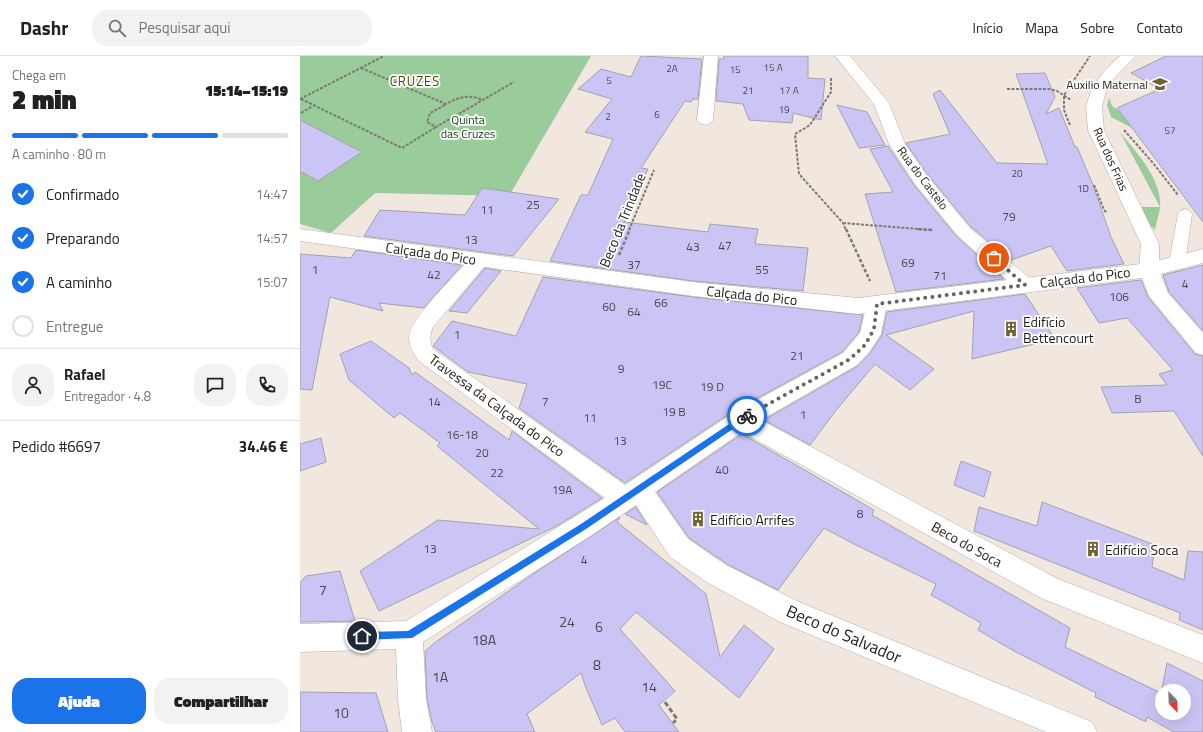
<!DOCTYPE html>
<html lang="pt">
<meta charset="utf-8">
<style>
:root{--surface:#fff;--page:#f2f2f2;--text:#202124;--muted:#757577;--line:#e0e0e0;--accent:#1a73e8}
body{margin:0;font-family:"Titillium Web",sans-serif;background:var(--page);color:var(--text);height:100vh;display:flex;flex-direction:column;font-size:15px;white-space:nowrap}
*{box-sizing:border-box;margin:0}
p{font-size:13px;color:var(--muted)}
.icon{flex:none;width:22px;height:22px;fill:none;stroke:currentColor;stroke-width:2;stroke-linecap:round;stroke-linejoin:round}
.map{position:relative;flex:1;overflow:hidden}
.panel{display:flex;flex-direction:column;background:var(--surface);width:300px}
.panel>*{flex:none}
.needle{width:26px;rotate:157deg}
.buttons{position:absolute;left:855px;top:628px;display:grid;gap:8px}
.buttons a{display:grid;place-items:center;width:36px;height:36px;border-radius:50%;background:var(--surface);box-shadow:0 4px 16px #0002;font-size:20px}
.pin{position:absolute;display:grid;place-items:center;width:34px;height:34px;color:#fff;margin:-17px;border:2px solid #fff;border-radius:50%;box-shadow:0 1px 4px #0007}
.courier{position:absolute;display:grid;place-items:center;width:40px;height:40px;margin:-20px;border:3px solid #1a73e8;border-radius:50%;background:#fff;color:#222;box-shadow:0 1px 5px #0007}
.summary em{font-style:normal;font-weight:800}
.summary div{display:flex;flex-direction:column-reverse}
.summary{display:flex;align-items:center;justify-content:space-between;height:68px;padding:0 12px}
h1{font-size:26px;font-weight:800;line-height:30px}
.bar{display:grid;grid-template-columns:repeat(4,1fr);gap:6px 4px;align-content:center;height:48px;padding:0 12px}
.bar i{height:5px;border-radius:3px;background:var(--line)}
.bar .current{background:var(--accent)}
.bar p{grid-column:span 4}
.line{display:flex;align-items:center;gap:10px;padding:0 12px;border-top:1px solid var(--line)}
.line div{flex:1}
.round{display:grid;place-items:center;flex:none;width:42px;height:42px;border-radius:16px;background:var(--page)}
ol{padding:0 12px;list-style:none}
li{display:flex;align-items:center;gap:12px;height:44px}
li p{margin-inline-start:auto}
li .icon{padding:4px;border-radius:50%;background:var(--accent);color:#fff;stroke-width:4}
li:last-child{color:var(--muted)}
li i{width:22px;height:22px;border:2px solid var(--line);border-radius:50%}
.primary-button{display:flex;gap:8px;margin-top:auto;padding:8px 12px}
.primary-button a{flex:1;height:46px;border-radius:16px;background:var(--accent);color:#fff;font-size:16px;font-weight:800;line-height:46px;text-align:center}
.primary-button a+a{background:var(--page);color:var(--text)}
header{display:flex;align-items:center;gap:24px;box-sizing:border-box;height:56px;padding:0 20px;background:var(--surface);border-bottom:1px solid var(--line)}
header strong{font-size:19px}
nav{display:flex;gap:22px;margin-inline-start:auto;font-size:14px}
.search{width:280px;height:36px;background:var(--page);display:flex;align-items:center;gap:10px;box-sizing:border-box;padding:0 14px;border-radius:16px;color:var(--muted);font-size:15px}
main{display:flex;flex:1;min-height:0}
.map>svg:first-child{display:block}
.green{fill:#9acb9b}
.building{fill:#cbc5f6;stroke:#a3a2ac;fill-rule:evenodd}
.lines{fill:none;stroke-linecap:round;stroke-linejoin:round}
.service-casing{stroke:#b6aca6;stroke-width:1}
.minor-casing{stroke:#b6aca6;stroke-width:1}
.tertiary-casing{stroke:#b6aca6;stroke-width:1}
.path-far2{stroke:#7f7973;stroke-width:2;stroke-dasharray:3 1.5;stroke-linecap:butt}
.path-far1{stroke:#7f7973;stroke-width:2.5;stroke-dasharray:3.5 2;stroke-linecap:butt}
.path{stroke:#7f7973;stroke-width:3;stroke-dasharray:5 2.5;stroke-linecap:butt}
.service{fill:#fff;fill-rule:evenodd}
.minor{fill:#fff;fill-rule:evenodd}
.tertiary{fill:#fff;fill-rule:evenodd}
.route{fill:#1a73e8}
.done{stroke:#69635e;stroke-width:4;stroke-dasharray:0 7.2}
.labels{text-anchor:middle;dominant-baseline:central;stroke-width:3.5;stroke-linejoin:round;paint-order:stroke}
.far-number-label{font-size:10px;fill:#4b4650}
.far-poi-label{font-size:12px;fill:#201c19;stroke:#fff;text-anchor:end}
.far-park-label{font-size:12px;fill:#114618;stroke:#fff}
.far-street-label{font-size:12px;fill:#201c19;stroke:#fff}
.number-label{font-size:12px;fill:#4b4650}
.far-neighbourhood-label{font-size:13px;letter-spacing:1px;fill:#584604;stroke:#fff}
.street-label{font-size:14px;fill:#201c19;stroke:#fff}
.poi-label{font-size:14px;fill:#201c19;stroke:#fff;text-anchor:start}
.near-number-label{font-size:14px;fill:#4b4650}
.near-street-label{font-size:17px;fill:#201c19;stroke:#fff}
</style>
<header>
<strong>Dashr</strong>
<div class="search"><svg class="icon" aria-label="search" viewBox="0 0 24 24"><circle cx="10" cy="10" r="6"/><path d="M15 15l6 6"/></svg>Pesquisar aqui</div>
<nav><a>Início</a><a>Mapa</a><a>Sobre</a><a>Contato</a></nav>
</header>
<main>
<section class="panel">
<div class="summary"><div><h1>2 min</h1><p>Chega em</p></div><em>15:14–15:19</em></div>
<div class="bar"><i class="current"></i><i class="current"></i><i class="current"></i><i></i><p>A caminho · 80 m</p></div>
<ol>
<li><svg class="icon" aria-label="check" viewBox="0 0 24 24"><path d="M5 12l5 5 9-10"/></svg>Confirmado<p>14:47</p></li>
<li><svg class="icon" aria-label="check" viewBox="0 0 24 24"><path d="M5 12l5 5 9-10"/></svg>Preparando<p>14:57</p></li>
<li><svg class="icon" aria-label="check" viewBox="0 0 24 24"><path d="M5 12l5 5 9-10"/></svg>A caminho<p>15:07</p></li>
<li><i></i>Entregue</li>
</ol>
<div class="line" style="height:72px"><a class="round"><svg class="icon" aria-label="person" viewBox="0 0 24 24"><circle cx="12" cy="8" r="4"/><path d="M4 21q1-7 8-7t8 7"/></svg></a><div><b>Rafael</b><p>Entregador · 4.8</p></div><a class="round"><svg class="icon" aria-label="chat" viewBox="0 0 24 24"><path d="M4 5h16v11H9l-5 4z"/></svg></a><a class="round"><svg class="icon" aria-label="phone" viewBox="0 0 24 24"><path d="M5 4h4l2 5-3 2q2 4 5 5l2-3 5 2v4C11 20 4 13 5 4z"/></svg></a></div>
<div class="line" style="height:52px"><div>Pedido #6697</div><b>34.46 €</b></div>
<div class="primary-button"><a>Ajuda</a><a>Compartilhar</a></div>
</section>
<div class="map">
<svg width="903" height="676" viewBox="0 0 903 676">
<rect width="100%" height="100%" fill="#f1e7df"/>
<!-- green -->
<path class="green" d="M0,0h291l-82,140 -134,-3 -44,40 -31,-9z
M809,42l3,8 9,6 13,17 -23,-12 -4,-12z
M820,76c16,20 43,48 40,76 -1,7 -4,15 -5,22l-7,-7 -7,-16h19z"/>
<!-- building -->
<path class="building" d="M341,0l61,3 -4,40h-5l-2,3 -6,-1 -44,67 7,1 -24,53 84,10 2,-8 48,5 -3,15 53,4 -5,43 -110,-10 -143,-20 31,-66h7l25,-56 -28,-7 27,-33 -34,-10 23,-20 30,8z
M424,0h84v22l17,1 -4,41 -28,-7 -1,10 -43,-3 -6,-16 -27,-3 3,-42h5z
M866,0h37v166l-86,-114 43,-19 -29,-16z
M745,17l10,24 -9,17 13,-6 16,39h2l16,38 18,52 13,27 -57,7 -16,-25 -40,14 -40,-33 -43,-52 -22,-32 44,-9 -17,-40 7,-4 57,73 51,1 -32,-90z
M537,49l30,7 18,33 -26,3z
M0,64l62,32 -44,29 -18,-10z
M588,90l26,39 43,52 47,42 -108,13 -31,-98 28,-2 -23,-43z
M182,132l77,11 -46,57 -149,-20 16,-26 85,5z
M56,194l106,15 -38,43 -45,-5 4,8 -53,-14 -18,93 -12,-1v-135l51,4z
M903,209v66l-34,-39 -6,-17z
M185,212l16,3 -34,42 -18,-2z
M243,221l150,20 170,18 -4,17 -17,20 -110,60 -107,71 -106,-75 8,-24 -59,-12 -35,-26 19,-25 64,15z
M841,224l7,17 47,57 8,2v100l-29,-45 -62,2 -11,-26 66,-2 -8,-11 14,-4 -46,-52 -28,5 -22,-35z
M725,238l30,45 -83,20 2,-48 -88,24 48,34 -24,21 -35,-26 -38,45 -27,36 -46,-25 94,-54 13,-14 11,-17 5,-23z
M71,285l38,27 3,7 3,-3 94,68 3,-9 90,67 -45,28 -178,85 -19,-40 78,-51 101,9 -102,-83 3,-3 -40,-30 -6,5 -45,-38 -9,-26z
M442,378l132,76 -2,5 198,113 -5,19 96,46 6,-30 36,18v51h-29l-27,-15 -1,5 -51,-25 1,-4 -82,-42 -36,-21 3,-7 -50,-28 5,-11 -86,-42 -26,-14 -46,62 -51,-26 -38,-26 -32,-46zM862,635h22v22h-22z
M21,382l5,24 -26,9v-27z
M661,405l30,11 -7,25 -30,-12z
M742,446l113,43 -3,22 32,13 4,-29 15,1v78l-24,-10 1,-7 -206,-82 5,-24 58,19z
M336,451l11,18 -22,-11z
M320,461l-3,5 89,72 14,63 24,-32 30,24 -35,49 -103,-86 -16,17 55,62 -16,14 20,27h-54l-10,-14 -13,7 -16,-37 -5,-15 -54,41 8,18h-99l-4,-10 -5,-23 -2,-48 12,-10 96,-67z
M40,515l15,50 -55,1v-39l6,-7z
M0,636l76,1 12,39h-88z"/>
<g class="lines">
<defs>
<path id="service" d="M885,153l5,2 2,3 -7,49 -2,4 -6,2 -6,-2 -2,-4 9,-49 2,-3z"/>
<path id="minor" d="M404,0h14l-5,64 -2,3 -6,2 -6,-2 -2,-3z
M535,0h15l39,47 16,41 22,32 43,52 62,52 3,5 -3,5 -7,2 -7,-2 -60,-54 -43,-52 -26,-40 -15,-40z
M820,0h16l-19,19 -10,13 -5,18 2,24 55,114v26l9,23 35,40v22l-7,-2 -47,-57 -10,-26 2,-26 -53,-114 -2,-24 6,-18 14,-19z
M181,197l7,2 2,5 -57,67c-3,8 -4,14 0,22l192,136 108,-72 110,-60 17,-20 7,-30 3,-5 7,-2 7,2 3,5 -6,31 -11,17 -13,14 -96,55 297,159 145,56v28l-162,-65 -299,-166 -87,60 33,47 38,26 73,37 293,120 5,10h-51l-266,-110 -72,-39 -38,-26 -34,-52 -44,30 -169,107 3,57 6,33h-30l-4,-33 -2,-50 -96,3v-28l106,-3 199,-123 -186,-137c-5,-7 -10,-15 -10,-23 1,-21 50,-66 65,-83z"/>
<path id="tertiary" d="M0,173l393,53 165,16 291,-35 54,-14v14l-54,14 -291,37 -165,-18 -393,-55z"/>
</defs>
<!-- service casing -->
<use href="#service" class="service-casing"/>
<!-- minor casing -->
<use href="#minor" class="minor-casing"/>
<!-- tertiary casing -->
<use href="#tertiary" class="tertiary-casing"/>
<!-- path-far2 -->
<path class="path-far2" d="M61,12l85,36c13,-7 23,-10 37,-4
M531,22v14l-21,33 -15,9 4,40 44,49 3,7
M707,33h42l8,2 14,9
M0,43l84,-43
M1,43l101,49 34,-21
M145,49l-15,8 -3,9 9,5 78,-45
M1,57l12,-7
M770,69l-6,-15v-15l26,-39
M824,74l29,33 25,32
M794,129l10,25 3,3
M543,167l88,7
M329,174l25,-60"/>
<!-- path-far1 -->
<path class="path-far1" d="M546,173l24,52
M618,173l14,1
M319,199l11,-26"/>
<!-- path -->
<path class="path" d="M365,646l12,17 -4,4"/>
<!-- service -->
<use href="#service" class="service"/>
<!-- minor -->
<use href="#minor" class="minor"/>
<!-- tertiary -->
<use href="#tertiary" class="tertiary"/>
</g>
<!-- route -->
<path class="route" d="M444,358h5v4l-163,111 -174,109 -50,2 -2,-1 -2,-3 4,-4 46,-1 173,-107z"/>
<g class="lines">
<!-- done -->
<path class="done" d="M447,360l103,-57 15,-14 9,-16 3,-25 148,-19 -31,-27"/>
</g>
<!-- icons -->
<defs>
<symbol id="school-bare" viewBox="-9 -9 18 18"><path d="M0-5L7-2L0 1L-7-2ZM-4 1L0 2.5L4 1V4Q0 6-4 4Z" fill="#736230" stroke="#fff" stroke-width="2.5" paint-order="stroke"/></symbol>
<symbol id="building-bare" viewBox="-9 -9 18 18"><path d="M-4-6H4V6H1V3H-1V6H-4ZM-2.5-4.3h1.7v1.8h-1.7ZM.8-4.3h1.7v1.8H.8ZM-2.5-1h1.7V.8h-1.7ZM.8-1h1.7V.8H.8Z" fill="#736230" stroke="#fff" stroke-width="2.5" paint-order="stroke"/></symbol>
</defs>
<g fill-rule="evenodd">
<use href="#school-bare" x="849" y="17" width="22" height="22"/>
<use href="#building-bare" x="700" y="262" width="22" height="22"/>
<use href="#building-bare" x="387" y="452" width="22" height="22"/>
<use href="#building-bare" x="782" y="482" width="22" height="22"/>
</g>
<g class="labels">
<!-- far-number labels -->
<g class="far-number-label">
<text x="473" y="11">15 A</text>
<text x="372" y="12">2A</text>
<text x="435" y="13">15</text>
<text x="309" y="24">5</text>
<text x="448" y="34">21</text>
<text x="489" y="34">17 A</text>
<text x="484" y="53">19</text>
<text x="357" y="58">6</text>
<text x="308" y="60">2</text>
<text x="870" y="74">57</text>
<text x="717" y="117">20</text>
<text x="783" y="132">1D</text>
</g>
<!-- far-poi labels -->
<g class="far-poi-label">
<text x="848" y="28">Auxilio Maternal</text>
</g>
<!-- far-park labels -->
<g class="far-park-label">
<text x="168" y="63">Quinta<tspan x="168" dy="14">das Cruzes</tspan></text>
</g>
<!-- far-street labels -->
<g class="far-street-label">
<text transform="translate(811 103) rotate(66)">Rua dos Frias</text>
<text transform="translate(623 122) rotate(53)">Rua do Castelo</text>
</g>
<!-- number labels -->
<g class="number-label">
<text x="233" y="148">25</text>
<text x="187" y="153">11</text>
<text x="709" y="160">79</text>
<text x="171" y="183">13</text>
<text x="425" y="189">47</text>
<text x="393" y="190">43</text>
<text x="608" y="206">69</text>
<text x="334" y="208">37</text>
<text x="15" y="213">1</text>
<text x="462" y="213">55</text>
<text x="134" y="218">42</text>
<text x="640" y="219">71</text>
<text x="885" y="227">4</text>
<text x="819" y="240">106</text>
<text x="361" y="246">66</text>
<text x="309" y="250">60</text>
<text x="334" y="255">64</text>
<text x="157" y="278">1</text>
<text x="497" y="299">21</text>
<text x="321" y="312">9</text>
<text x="362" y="328">19C</text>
<text x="412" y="330">19 D</text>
<text x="838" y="342">B</text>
<text x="134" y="345">14</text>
<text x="245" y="345">7</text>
<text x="374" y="355">19 B</text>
<text x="503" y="358">1</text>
<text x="290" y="361">11</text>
<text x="162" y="378">16-18</text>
<text x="320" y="384">13</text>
<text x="182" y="396">20</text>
<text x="422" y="413">40</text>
<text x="197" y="416">22</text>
<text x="262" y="433">19A</text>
<text x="560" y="457">8</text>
<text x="130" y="492">13</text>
<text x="284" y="503">4</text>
</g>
<!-- far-neighbourhood labels -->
<g class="far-neighbourhood-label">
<text x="115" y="25">CRUZES</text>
</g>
<!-- street labels -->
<g class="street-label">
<text transform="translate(322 164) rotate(-68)">Beco da Trindade</text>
<text transform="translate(131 197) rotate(8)">Calçada do Pico</text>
<text transform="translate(785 221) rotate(-7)">Calçada do Pico</text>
<text transform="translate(452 239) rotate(6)">Calçada do Pico</text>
<text transform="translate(197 349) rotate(36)">Travessa da Calçada do Pico</text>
<text transform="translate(667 488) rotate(29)">Beco do Soca</text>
</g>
<!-- poi labels -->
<g class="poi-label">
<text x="723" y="265">Edifício<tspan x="723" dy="16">Bettencourt</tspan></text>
<text x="410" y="463">Edifício Arrifes</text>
<text x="805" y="493">Edifício Soca</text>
</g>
<!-- near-number labels -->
<g class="near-number-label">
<text x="23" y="533">7</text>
<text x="267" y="565">24</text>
<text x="299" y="570">6</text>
<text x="184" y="583">18A</text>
<text x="297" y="608">8</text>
<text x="140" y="620">1A</text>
<text x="349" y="630">14</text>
<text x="41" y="656">10</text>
</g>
<!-- near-street labels -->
<g class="near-street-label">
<text transform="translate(544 578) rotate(23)">Beco do Salvador</text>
</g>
</g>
</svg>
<div class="buttons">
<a><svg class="needle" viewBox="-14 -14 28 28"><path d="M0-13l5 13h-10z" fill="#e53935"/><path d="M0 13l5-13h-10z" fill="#757577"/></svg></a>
</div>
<div class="pin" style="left:694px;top:202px;background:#ea580c"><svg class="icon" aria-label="bag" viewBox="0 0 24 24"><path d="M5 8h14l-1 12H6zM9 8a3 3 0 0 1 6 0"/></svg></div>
<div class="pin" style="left:62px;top:580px;background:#1f2937"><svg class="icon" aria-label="home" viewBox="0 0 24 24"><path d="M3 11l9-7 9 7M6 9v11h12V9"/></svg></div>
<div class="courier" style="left:447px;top:360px"><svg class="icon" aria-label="bike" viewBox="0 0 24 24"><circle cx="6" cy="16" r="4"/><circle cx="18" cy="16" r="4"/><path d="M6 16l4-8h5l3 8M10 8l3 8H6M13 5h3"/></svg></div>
</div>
</main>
